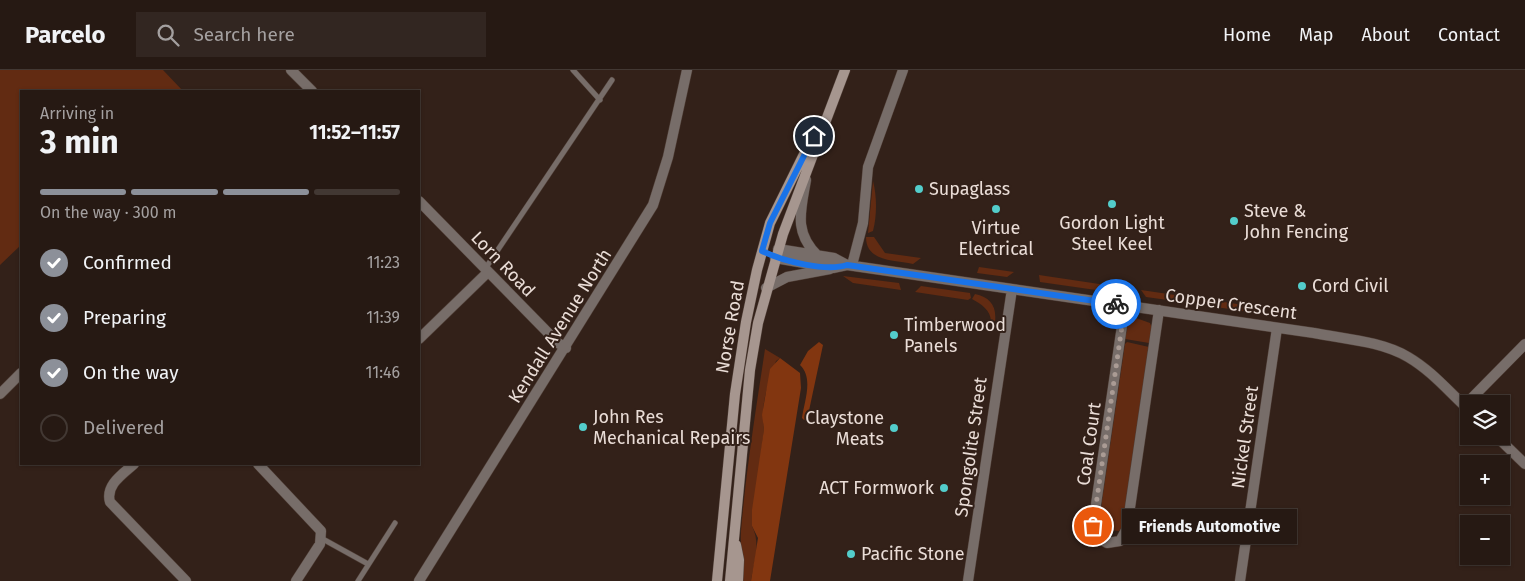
<!DOCTYPE html>
<meta charset="utf-8">
<style>
:root{--surface:#261913;--page:#322621;--text:#f1f3f6;--muted:#a4a0a0;--line:#423833;--accent:#8c9099}
body{margin:0;font-family:"Fira Sans",sans-serif;background:var(--page);color:var(--text);height:100vh;display:flex;flex-direction:column;font-size:19px;white-space:nowrap}
*{box-sizing:border-box;margin:0}
p{font-size:16px;color:var(--muted)}
.icon{flex:none;width:28px;height:28px;fill:none;stroke:currentColor;stroke-width:2;stroke-linecap:round;stroke-linejoin:round}
.map{position:relative;flex:1;overflow:hidden}
.side{position:absolute;left:20px;top:20px;width:400px;height:375px;display:flex;flex-direction:column;background:var(--surface);border-radius:0px;box-shadow:0 1px 4px #0004,0 0 0 1px var(--line)}
.side>*{flex:none}
.buttons{position:absolute;left:1460px;top:325px;display:grid;gap:10px}
.buttons a{display:grid;place-items:center;width:50px;height:50px;border-radius:0px;background:var(--surface);box-shadow:0 1px 4px #0004,0 0 0 1px var(--line);font-size:25px}
.pin{position:absolute;display:grid;place-items:center;width:42px;height:42px;color:#fff;margin:-21px;border:2px solid #fff;border-radius:50%;box-shadow:0 1px 5px #0007}
.courier{position:absolute;display:grid;place-items:center;width:50px;height:50px;margin:-25px;border:4px solid #1a73e8;border-radius:50%;background:#fff;color:#222;box-shadow:0 1px 6px #0007}
.bubble{position:absolute;height:35px;border-radius:0px;background:var(--surface);box-shadow:0 1px 4px #0004,0 0 0 1px var(--line);font-size:16px;font-weight:700;line-height:35px;text-align:center}
.overview em{font-style:normal;font-weight:700}
.overview div{display:flex;flex-direction:column-reverse}
.overview{display:flex;align-items:center;justify-content:space-between;height:85px;padding:0 20px}
h1{font-size:32px;font-weight:700;line-height:38px}
.bar{display:grid;grid-template-columns:repeat(4,1fr);gap:8px 5px;align-content:center;height:60px;padding:0 20px}
.bar i{height:6px;border-radius:4px;background:var(--line)}
.bar .current{background:var(--accent)}
.bar p{grid-column:span 4}
ol{padding:0 20px;list-style:none}
li{display:flex;align-items:center;gap:15px;height:55px}
li p{margin-inline-start:auto}
li .icon{padding:5px;border-radius:50%;background:var(--accent);color:#fff;stroke-width:4}
li:last-child{color:var(--muted)}
li i{width:28px;height:28px;border:2px solid var(--line);border-radius:50%}
header{display:flex;align-items:center;gap:30px;box-sizing:border-box;height:70px;padding:0 25px;background:var(--surface);border-bottom:1px solid var(--line)}
header strong{font-size:24px}
nav{display:flex;gap:28px;margin-inline-start:auto;font-size:18px}
.search{width:350px;height:45px;background:var(--page);display:flex;align-items:center;gap:12px;box-sizing:border-box;padding:0 18px;border-radius:0px;color:var(--muted);font-size:19px}
.map>svg:first-child{display:block}
.green{fill:#622b12}
.forest{fill:#823610}
.lines{fill:none;stroke-linecap:round;stroke-linejoin:round}
.service-casing{stroke:#503f37;stroke-width:6}
.minor-casing{stroke:#503f37;stroke-width:11}
.tertiary-casing{stroke:#503f37;stroke-width:11}
.secondary-casing{stroke:#503f37;stroke-width:11}
.service{stroke:#776d69;stroke-width:5}
.minor{stroke:#776d69;stroke-width:10}
.tertiary{stroke:#776d69;stroke-width:10}
.secondary{stroke:#a6968f;stroke-width:10}
.done{stroke:#aa9b94;stroke-width:5;stroke-dasharray:0 9}
.route{stroke:#1a73e8;stroke-width:6}
.poi-dot{fill:#53cdcb;stroke:#332119;stroke-width:2}
.labels{text-anchor:middle;dominant-baseline:central;stroke-width:4;stroke-linejoin:round;paint-order:stroke}
.poi-label{font-size:18px;fill:#eaddd7;stroke:#332119;text-anchor:start}
.street-label{font-size:18px;fill:#eaddd7;stroke:#332119}
</style>
<header>
<strong>Parcelo</strong>
<div class="search"><svg class="icon" aria-label="search" viewBox="0 0 24 24"><circle cx="10" cy="10" r="6"/><path d="M15 15l6 6"/></svg>Search here</div>
<nav><a>Home</a><a>Map</a><a>About</a><a>Contact</a></nav>
</header>
<div class="map">
<svg width="1525" height="511" viewBox="0 0 1525 511">
<rect width="100%" height="100%" fill="#332119"/>
<!-- green -->
<path class="green" d="M0,0h163l19,20 -161,1v154l-21,20z
M873,111c4,16 4,34 0,50l-5,2z
M866,167h8l11,16 36,5 -8,6c-18,-4 -47,-2 -47,-27z
M979,197l35,5 -7,5 -30,-4z
M1039,205l67,10 -3,6 -63,-9z
M843,206l56,7 2,7 -48,-7z
M921,216l49,7 1,5 -3,2 -53,-8z
M1141,220l34,5v6l-29,-4z
M975,224c15,3 22,12 20,28h-4c0,-12 -10,-18 -19,-23z
M1211,230l39,6 -7,5 -27,-4z
M1136,248l14,5 2,5 -3,15 -24,-4 3,-16z
M1127,272l22,5 -26,179 -4,5 -17,-2 -3,-8 26,-177z
M765,279l15,9 -4,3c-8,23 -16,44 -12,68l-12,97c9,18 2,35 -1,55h-9c1,-17 -2,-33 -1,-50 5,-61 15,-122 24,-182z"/>
<!-- forest -->
<path class="forest" d="M819,272l4,3 -16,75h-3l-2,-2c2,-16 12,-40 -2,-53l8,-14z
M780,288l20,15 1,15 -31,193h-19l7,-43 -6,-12v-16l12,-81 -2,-14 8,-46z"/>
<g class="lines">
<defs>
<path id="service" d="M573,0l27,30
M485,199l127,-189
M321,468l47,26
M358,511l37,-58"/>
<path id="minor" d="M291,0l21,21
M806,110c-5,30 -13,52 12,76
M419,131l139,142 8,5
M778,179l56,9 13,7 467,68c30,6 67,8 94,24 24,14 41,35 61,53
M775,188l58,10 14,-3
M852,195l11,-42 5,-56 35,-97
M766,218l21,-11 43,-8
M1125,235l-32,220 4,12 10,6 13,-2 7,-13 32,-218
M419,269l69,-67
M0,324l21,-21
M1464,336l61,-62
M1496,366l29,28
M134,394c-11,10 -29,21 -24,38l76,79
M258,394l63,67 -1,13 -24,37
M968,511l44,-292
M1240,511l37,-253"/>
<path id="tertiary" d="M419,511l234,-376 15,-48 19,-87"/>
<path id="secondary" d="M736,475l3,15 -1,21
M717,511l18,-187 11,-72 11,-52 13,-47 45,-91
M730,511l20,-211 8,-47 25,-89 62,-164"/>
</defs>
<!-- service casing -->
<use href="#service" class="service-casing"/>
<!-- minor casing -->
<use href="#minor" class="minor-casing"/>
<!-- tertiary casing -->
<use href="#tertiary" class="tertiary-casing"/>
<!-- secondary casing -->
<use href="#secondary" class="secondary-casing"/>
<!-- service -->
<use href="#service" class="service"/>
<!-- minor -->
<use href="#minor" class="minor"/>
<!-- tertiary -->
<use href="#tertiary" class="tertiary"/>
<!-- secondary -->
<use href="#secondary" class="secondary"/>
</g>
<g class="lines">
<!-- done -->
<path class="done" d="M1093,456l32,-221 -9,-1"/>
<!-- route -->
<path class="route" d="M814,66l-44,87 -8,28c20,10 64,21 85,14l269,39"/>
</g>
<!-- markers -->
<g class="poi-dot">
<circle cx="919" cy="119" r="5"/>
<circle cx="1112" cy="134" r="5"/>
<circle cx="996" cy="139" r="5"/>
<circle cx="1234" cy="151" r="5"/>
<circle cx="1302" cy="216" r="5"/>
<circle cx="894" cy="265" r="5"/>
<circle cx="583" cy="357" r="5"/>
<circle cx="894" cy="358" r="5"/>
<circle cx="944" cy="418" r="5"/>
<circle cx="851" cy="484" r="5"/>
</g>
<g class="labels">
<!-- poi labels -->
<g class="poi-label">
<text x="929" y="119">Supaglass</text>
<text x="1244" y="141">Steve &amp;<tspan x="1244" dy="21">John Fencing</tspan></text>
<text x="1112" y="153" text-anchor="middle">Gordon Light<tspan x="1112" dy="21">Steel Keel</tspan></text>
<text x="996" y="158" text-anchor="middle">Virtue<tspan x="996" dy="21">Electrical</tspan></text>
<text x="1312" y="216">Cord Civil</text>
<text x="904" y="255">Timberwood<tspan x="904" dy="21">Panels</tspan></text>
<text x="593" y="347">John Res<tspan x="593" dy="21">Mechanical Repairs</tspan></text>
<text x="884" y="348" text-anchor="end">Claystone<tspan x="884" dy="21">Meats</tspan></text>
<text x="934" y="418" text-anchor="end">ACT Formwork</text>
<text x="861" y="484">Pacific Stone</text>
</g>
<!-- street labels -->
<g class="street-label">
<text transform="translate(503 194) rotate(46)">Lorn Road</text>
<text transform="translate(1231 234) rotate(8)">Copper Crescent</text>
<text transform="translate(560 256) rotate(-58)">Kendall Avenue North</text>
<text transform="translate(730 257) rotate(-80)">Norse Road</text>
<text transform="translate(1245 367) rotate(-82)">Nickel Street</text>
<text transform="translate(1089 374) rotate(-82)">Coal Court</text>
<text transform="translate(971 377) rotate(-82)">Spongolite Street</text>
</g>
</g>
</svg>
<div class="buttons">
<a><svg class="icon" aria-label="layers" viewBox="0 0 24 24"><path d="M12 4l9 5-9 5-9-5zM3 14l9 5 9-5"/></svg></a>
<a>+</a>
<a>−</a>
</div>
<div class="pin" style="left:1093px;top:456px;background:#ea580c"><svg class="icon" aria-label="bag" viewBox="0 0 24 24"><path d="M5 8h14l-1 12H6zM9 8a3 3 0 0 1 6 0"/></svg></div>
<div class="pin" style="left:814px;top:66px;background:#1f2937"><svg class="icon" aria-label="home" viewBox="0 0 24 24"><path d="M3 11l9-7 9 7M6 9v11h12V9"/></svg></div>
<div class="courier" style="left:1116px;top:234px"><svg class="icon" aria-label="bike" viewBox="0 0 24 24"><circle cx="6" cy="16" r="4"/><circle cx="18" cy="16" r="4"/><path d="M6 16l4-8h5l3 8M10 8l3 8H6M13 5h3"/></svg></div>
<div class="bubble" style="left:1122px;top:439px;width:175px">Friends Automotive</div>
<section class="side">
<div class="overview"><div><h1>3 min</h1><p>Arriving in</p></div><em>11:52–11:57</em></div>
<div class="bar"><i class="current"></i><i class="current"></i><i class="current"></i><i></i><p>On the way · 300 m</p></div>
<ol>
<li><svg class="icon" aria-label="check" viewBox="0 0 24 24"><path d="M5 12l5 5 9-10"/></svg>Confirmed<p>11:23</p></li>
<li><svg class="icon" aria-label="check" viewBox="0 0 24 24"><path d="M5 12l5 5 9-10"/></svg>Preparing<p>11:39</p></li>
<li><svg class="icon" aria-label="check" viewBox="0 0 24 24"><path d="M5 12l5 5 9-10"/></svg>On the way<p>11:46</p></li>
<li><i></i>Delivered</li>
</ol>
</section>
</div>
